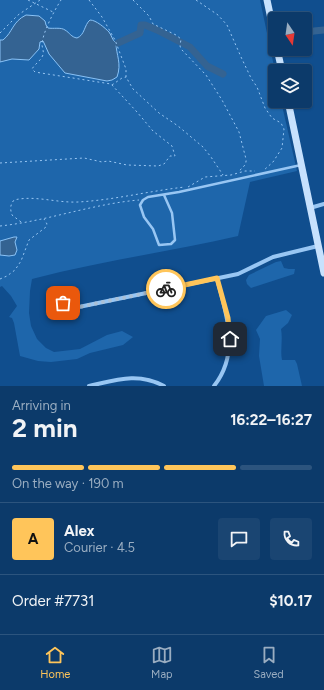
<!DOCTYPE html>
<meta charset="utf-8">
<style>
:root{--surface:#0c3a6a;--page:#1a4572;--text:#f1f3f6;--muted:#9aadc1;--line:#2c547e;--accent:#ffc55a}
body{margin:0;font-family:Figtree,sans-serif;background:var(--page);color:var(--text);height:100vh;display:flex;flex-direction:column;font-size:15px;white-space:nowrap}
*{box-sizing:border-box;margin:0}
p{font-size:13px;color:var(--muted)}
.icon{flex:none;width:22px;height:22px;fill:none;stroke:currentColor;stroke-width:2;stroke-linecap:round;stroke-linejoin:round}
.map{position:relative;height:386px;overflow:hidden}
.panel{display:flex;flex-direction:column;background:var(--surface);flex:1}
.panel>*{flex:none}
.needle{width:26px;rotate:167deg}
.tools{position:absolute;left:268px;top:12px;display:grid;gap:8px}
.tools a{display:grid;place-items:center;width:44px;height:44px;border-radius:4px;background:var(--surface);box-shadow:0 1px 3px #0004,0 0 0 1px var(--line);font-size:20px}
.pin{position:absolute;display:grid;place-items:center;width:34px;height:34px;color:#fff;margin:-17px;border-radius:8px;box-shadow:0 2px 6px #0006}
.courier{position:absolute;display:grid;place-items:center;width:40px;height:40px;margin:-20px;border:3px solid #ffc55a;border-radius:50%;background:#fff;color:#222;box-shadow:0 1px 5px #0007}
.headline em{font-style:normal;font-weight:700}
.headline div{display:flex;flex-direction:column-reverse}
.headline{display:flex;align-items:center;justify-content:space-between;height:68px;padding:0 12px}
h1{font-size:26px;font-weight:700;line-height:30px}
.bar{display:grid;grid-template-columns:repeat(4,1fr);gap:6px 4px;align-content:center;height:48px;padding:0 12px}
.bar i{height:5px;border-radius:3px;background:var(--line)}
.bar .selected{background:var(--accent)}
.bar p{grid-column:span 4}
.line{display:flex;align-items:center;gap:10px;padding:0 12px;border-top:1px solid var(--line)}
.line div{flex:1}
.round{display:grid;place-items:center;flex:none;width:42px;height:42px;border-radius:4px;background:var(--page)}
.menu{display:flex;justify-content:space-around;align-items:center;height:56px;border-top:1px solid var(--line);background:var(--surface);font-size:11px;color:var(--muted)}
.menu a{display:grid;justify-items:center;gap:2px}
.menu .selected{color:var(--accent)}
.map>svg:first-child{display:block}
.green{fill:#1e66ab}
.water{fill:#346392;stroke:#89c2f6}
.lines{fill:none;stroke-linecap:round;stroke-linejoin:round}
.river{stroke:#346392;stroke-width:7}
.path{stroke:#98c6f3;stroke-width:1;stroke-dasharray:2 3;stroke-linecap:butt}
.lane{stroke:#98c6f3;stroke-width:2.5}
.street{stroke:#98c6f3;stroke-width:4}
.secondary{stroke:#c7e1fd;stroke-width:7}
.done{stroke:#abc1d7;stroke-width:4;stroke-dasharray:0 7.2}
.route{stroke:#ffc55a;stroke-width:5}
</style>
<div class="map">
<svg width="324" height="386" viewBox="0 0 324 386">
<rect width="100%" height="100%" fill="#104e8e"/>
<!-- green -->
<path class="green" d="M0,0h260l15,71v30h6l16,70 -47,11 -12,54c-69,16 -138,25 -206,43l-2,12 -1,22 2,13 6,13 9,9 8,4 26,-3 27,-14 15,-4 11,6 -10,8 -33,8 -13,6 -26,3 -13,-1 -18,-5 -6,-33 -2,-5 -3,-1 8,-11 -6,-10 -9,-10 -2,1z
M281,261l3,7 5,1h6l-1,5 -43,14 -4,-4 -1,-4 3,-5 27,-13z
M286,310l6,5 -4,8 -7,6c2,11 -1,21 1,31h13l2,4 5,22h-38l-5,-30 1,-17 -4,-9 10,-14z"/>
<!-- water -->
<path class="water" d="M26,15l13,1 6,5 1,4 2,3c5,1 13,-1 17,2 5,3 6,7 12,8 8,-3 7,-13 13,-18 6,0 15,8 19,12 3,4 3,8 7,11 0,12 6,20 1,34l-5,3 -5,1 -42,-8 -16,-19 -5,-11 -1,-2 -3,1 -1,7 -10,11 -17,-1 -12,3v-22h3c10,-8 9,-18 23,-25z
M14,237h3l-2,5 2,8 -2,5 -6,1 -9,-1v-14z"/>
<g class="lines">
<!-- river -->
<path class="river" d="M305,34l9,-3 10,-1
M118,43l22,-10 1,-8h4l12,5 33,17 17,19 16,8"/>
<!-- path -->
<path class="path" d="M28,0l25,12
M89,0l13,17 13,23 11,29v8l7,12 26,24 19,13 25,21 8,10 12,18
M133,0l16,16 4,8 23,11 5,4 -1,7 1,3 25,26 16,25 17,32 7,27c1,6 -4,9 -8,13
M196,0l22,15 9,10 14,32 10,21 6,9 8,21 7,10 9,5 3,6 -2,19 -9,14 -9,8
M0,33l18,-18 22,-15
M112,85l10,-7 4,-1
M0,163l84,-5 18,4 6,-1 19,4 31,1 6,-2 6,-8h5l-3,-10 -19,-15 -16,-19 -26,-28 -70,-11 -6,-1 -3,-3c3,-5 8,-8 10,-12 3,-5 0,-8 0,-13 1,-12 12,-33 19,-44
M188,187l17,-10 26,-2 14,-4h10
M21,222l-9,-7c-2,-6 -2,-10 2,-15 21,-5 42,3 64,2 36,-2 71,-11 107,-15
M0,226c47,-5 92,-22 139,-26
M0,279l7,-3 8,-6 6,-9 8,-21 17,-13 1,-3 -3,-5"/>
<!-- lane -->
<path class="lane" d="M164,195l8,18 3,27 -4,4 -12,1 -6,-16 -9,-12 -4,-12 3,-5 5,-3 31,-5 122,-27"/>
<!-- street -->
<path class="street" d="M310,208l14,-4
M60 309a7 7 0 1 1 14 0a7 7 0 1 1-14 0Z
M74,308l164,-34 35,-17 45,-11
M89,386c27,-6 49,-14 75,0
M214,386c26,-33 13,-71 3,-107"/>
<!-- secondary -->
<path class="secondary" d="M267,0l8,38
M277,49l5,22
M288,101l36,172"/>
</g>
<g class="lines">
<!-- done -->
<path class="done" d="M63,303c5,-2 9,0 11,5l92,-19"/>
<!-- route -->
<path class="route" d="M166,289l51,-11 11,40 2,21"/>
</g>
</svg>
<div class="tools">
<a><svg class="needle" viewBox="-14 -14 28 28"><path d="M0-13l5 13h-10z" fill="#e53935"/><path d="M0 13l5-13h-10z" fill="#9aadc1"/></svg></a>
<a><svg class="icon" aria-label="layers" viewBox="0 0 24 24"><path d="M12 4l9 5-9 5-9-5zM3 14l9 5 9-5"/></svg></a>
</div>
<div class="pin" style="left:63px;top:303px;background:#ea580c"><svg class="icon" aria-label="bag" viewBox="0 0 24 24"><path d="M5 8h14l-1 12H6zM9 8a3 3 0 0 1 6 0"/></svg></div>
<div class="pin" style="left:230px;top:339px;background:#1f2937"><svg class="icon" aria-label="home" viewBox="0 0 24 24"><path d="M3 11l9-7 9 7M6 9v11h12V9"/></svg></div>
<div class="courier" style="left:166px;top:289px"><svg class="icon" aria-label="bike" viewBox="0 0 24 24"><circle cx="6" cy="16" r="4"/><circle cx="18" cy="16" r="4"/><path d="M6 16l4-8h5l3 8M10 8l3 8H6M13 5h3"/></svg></div>
</div>
<section class="panel">
<div class="headline"><div><h1>2 min</h1><p>Arriving in</p></div><em>16:22–16:27</em></div>
<div class="bar"><i class="selected"></i><i class="selected"></i><i class="selected"></i><i></i><p>On the way · 190 m</p></div>
<div class="line" style="height:72px"><b class="round" style="background:var(--accent);color:#111">A</b><div><b>Alex</b><p>Courier · 4.5</p></div><a class="round"><svg class="icon" aria-label="chat" viewBox="0 0 24 24"><path d="M4 5h16v11H9l-5 4z"/></svg></a><a class="round"><svg class="icon" aria-label="phone" viewBox="0 0 24 24"><path d="M5 4h4l2 5-3 2q2 4 5 5l2-3 5 2v4C11 20 4 13 5 4z"/></svg></a></div>
<div class="line" style="height:52px"><div>Order #7731</div><b>$10.17</b></div>
</section>
<nav class="menu">
<a class="selected"><svg class="icon" aria-label="home" viewBox="0 0 24 24"><path d="M3 11l9-7 9 7M6 9v11h12V9"/></svg>Home</a>
<a><svg class="icon" aria-label="map" viewBox="0 0 24 24"><path d="M3 6l6-2 6 2 6-2v14l-6 2-6-2-6 2zM9 4v14M15 6v14"/></svg>Map</a>
<a><svg class="icon" aria-label="saved" viewBox="0 0 24 24"><path d="M7 4h10v16l-5-4-5 4z"/></svg>Saved</a>
</nav>
